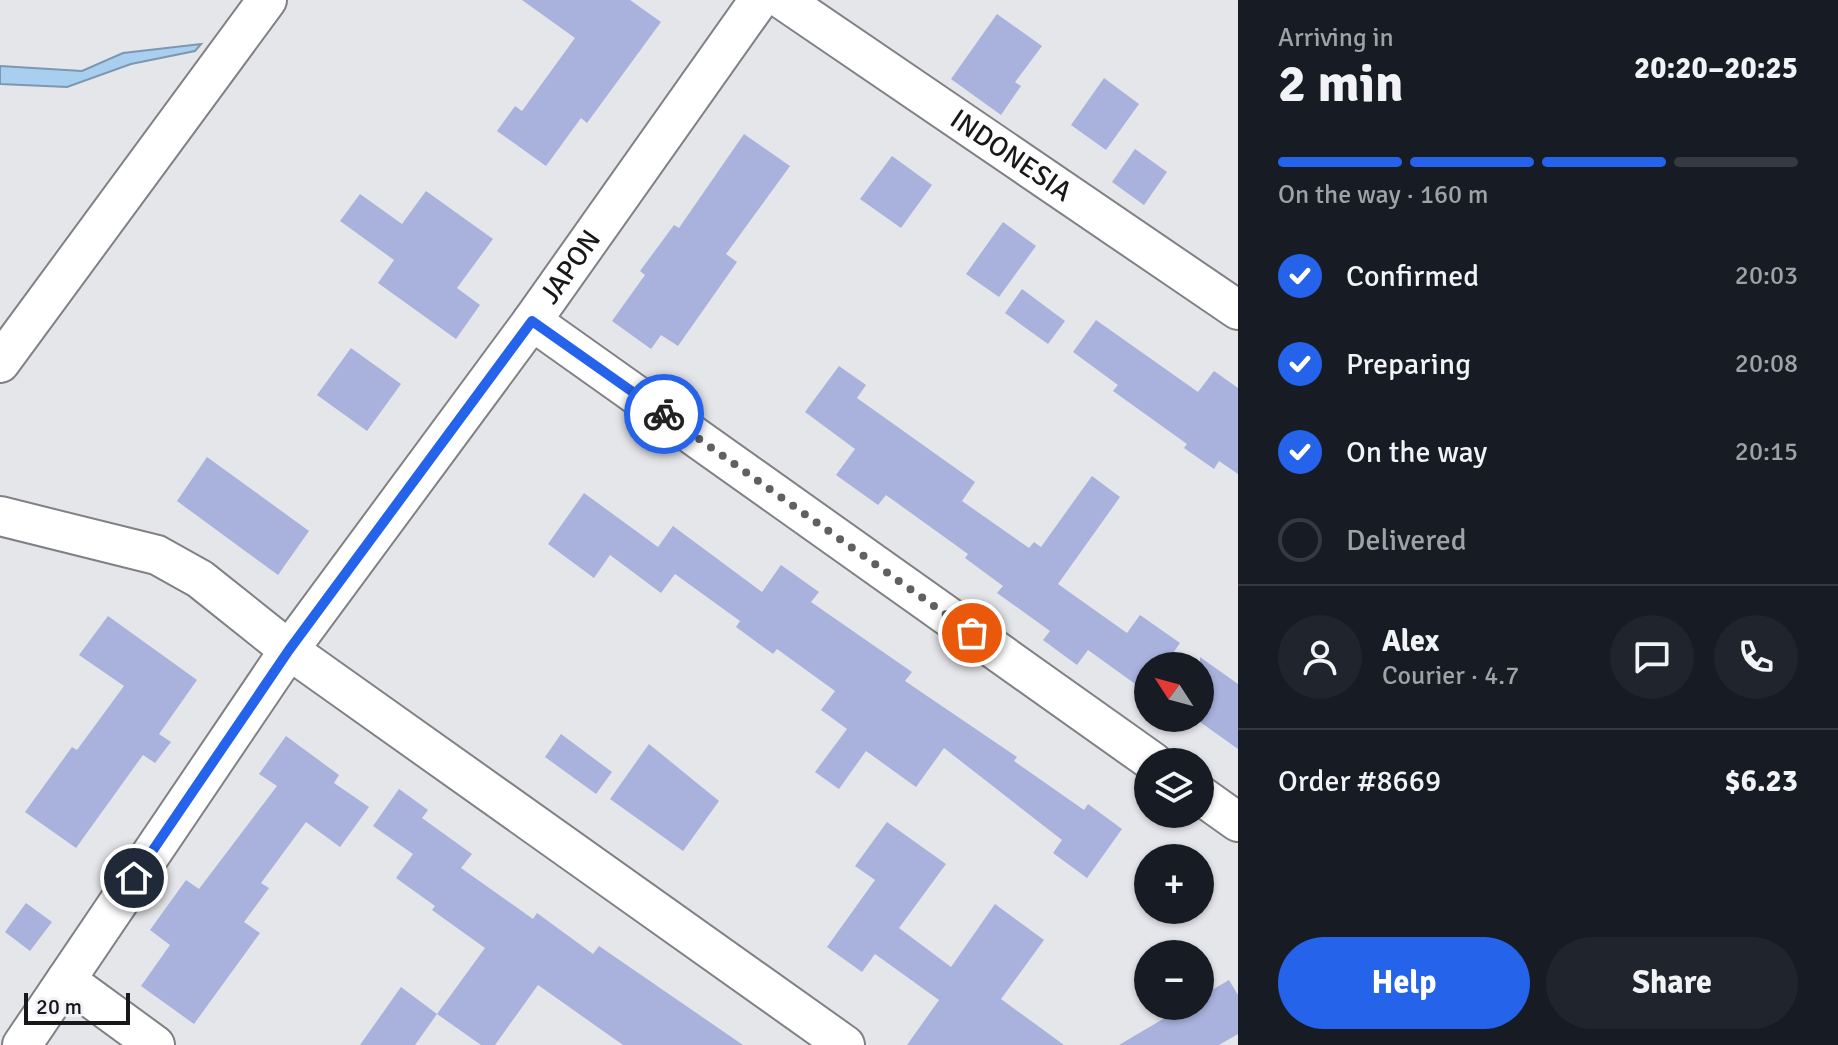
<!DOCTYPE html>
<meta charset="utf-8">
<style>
:root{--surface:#171b24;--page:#20242c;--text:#f1f3f6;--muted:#9ea1a6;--line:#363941;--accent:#2563eb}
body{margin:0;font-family:Signika,sans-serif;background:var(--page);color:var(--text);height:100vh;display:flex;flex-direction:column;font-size:30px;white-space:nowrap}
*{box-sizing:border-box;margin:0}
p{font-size:26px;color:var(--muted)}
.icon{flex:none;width:44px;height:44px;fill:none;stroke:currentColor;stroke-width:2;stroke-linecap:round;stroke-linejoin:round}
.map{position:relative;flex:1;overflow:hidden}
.panel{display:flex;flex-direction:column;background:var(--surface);width:600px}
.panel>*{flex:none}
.needle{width:52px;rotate:306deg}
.buttons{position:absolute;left:1134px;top:652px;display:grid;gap:16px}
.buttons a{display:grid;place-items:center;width:80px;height:80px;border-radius:50%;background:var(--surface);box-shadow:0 2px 6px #0004;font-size:40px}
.scale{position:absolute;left:24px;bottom:20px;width:106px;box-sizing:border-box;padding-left:8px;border:4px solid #18181a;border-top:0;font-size:22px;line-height:28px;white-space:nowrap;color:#18181a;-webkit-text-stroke:6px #f2f3f8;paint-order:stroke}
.pin{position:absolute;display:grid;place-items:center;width:68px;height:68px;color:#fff;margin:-34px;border:4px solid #fff;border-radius:50%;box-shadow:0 2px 8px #0007}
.courier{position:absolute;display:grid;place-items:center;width:80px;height:80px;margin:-40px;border:6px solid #2563eb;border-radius:50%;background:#fff;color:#222;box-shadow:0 2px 10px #0007}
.headline em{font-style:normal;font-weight:800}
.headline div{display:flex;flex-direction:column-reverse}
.headline{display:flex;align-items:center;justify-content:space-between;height:136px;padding:0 40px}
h1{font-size:52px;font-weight:800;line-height:60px}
.bar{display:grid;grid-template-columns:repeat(4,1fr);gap:12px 8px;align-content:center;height:96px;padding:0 40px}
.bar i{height:10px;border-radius:6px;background:var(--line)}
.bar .on{background:var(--accent)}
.bar p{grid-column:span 4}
.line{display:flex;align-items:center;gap:20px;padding:0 40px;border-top:2px solid var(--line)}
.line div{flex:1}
.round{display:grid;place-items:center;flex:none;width:84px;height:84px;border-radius:42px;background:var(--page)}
ol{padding:0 40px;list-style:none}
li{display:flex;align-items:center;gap:24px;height:88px}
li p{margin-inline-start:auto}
li .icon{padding:8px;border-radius:50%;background:var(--accent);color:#fff;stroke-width:4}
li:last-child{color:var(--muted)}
li i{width:44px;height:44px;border:4px solid var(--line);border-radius:50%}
.action{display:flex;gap:16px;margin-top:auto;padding:16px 40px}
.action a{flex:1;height:92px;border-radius:48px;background:var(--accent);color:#fff;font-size:32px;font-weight:800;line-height:92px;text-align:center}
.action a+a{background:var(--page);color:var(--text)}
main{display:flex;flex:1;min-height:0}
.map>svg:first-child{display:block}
.water{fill:#a8cef0;stroke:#7d97b0;stroke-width:2}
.building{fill:#a8b2dd}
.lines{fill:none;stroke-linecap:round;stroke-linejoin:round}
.street-casing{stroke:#808186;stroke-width:42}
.street{stroke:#fff;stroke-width:38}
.done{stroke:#606063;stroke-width:8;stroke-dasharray:0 14.4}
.route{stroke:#2563eb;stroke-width:10}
.labels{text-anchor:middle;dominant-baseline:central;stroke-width:6;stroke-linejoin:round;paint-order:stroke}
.street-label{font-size:28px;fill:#18181a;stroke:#f2f3f8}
</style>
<main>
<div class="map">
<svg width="1238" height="1045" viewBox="0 0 1238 1045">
<rect width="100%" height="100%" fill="#e5e6ea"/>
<!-- water -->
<path class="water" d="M201,44l-6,7 -64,13 -64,23 -67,-3v-18l82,5 41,-18z"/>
<!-- building -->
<path class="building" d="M522,0h108l31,22 -74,101 -6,-5 -35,48 -49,-35 18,-25 7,5 53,-73z
M997,14l45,32 -27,36 6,4 -20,29 -50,-36z
M1104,78l35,26 -33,46 -35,-25z
M744,134l46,32 -64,88 11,8 -59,84 -17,-11 -10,14 -39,-28 33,-46 -5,-4 34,-46 5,3z
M1135,149l32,23 -23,33 -32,-23z
M892,156l40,29 -31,43 -41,-29z
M426,191l67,48 -36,49 23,17 -24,34 -78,-56 16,-23 -54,-39 20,-27 42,30z
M1003,222l33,24 -37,51 -33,-23z
M1022,289l43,32 -17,23 -43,-31z
M1096,320l102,72 16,-21 24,17v86l-19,-13 -5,8 -30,-21 3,-4 -74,-53 5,-6 -45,-33z
M351,348l50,36 -34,47 -50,-36z
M839,366l27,19 -9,13 118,84 -13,19 67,47 5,-6 7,5 51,-71 28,21 -62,87 69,49 13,-18 40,28 -16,23h-16l-3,25 -57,-41 -11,15 -34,-25 7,-9 -53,-38 6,-7 -38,-28 3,-4 -82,-59 -8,10 -42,-30 19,-26 -50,-37z
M207,457l102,74 -31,44 -101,-74z
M584,493l74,54 15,-21 89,66 19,-27 38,27 -8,10 101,70 -7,9 112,76 -3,4 70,49 4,-6 34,25 -35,49 -34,-25 9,-13 -118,-92 -28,39 -50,-36 -27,38 -24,-17 32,-43 -26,-19 14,-19 -58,-42 -4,5 -37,-27 4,-6 -65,-47 -14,19 -51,-38 -16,23 -46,-34z
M108,616l89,64 -38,54 12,8 -16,21 -12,-8 -67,93 -51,-36 47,-65 5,3 47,-64 -45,-31z
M1200,657l38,27v65l-38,-27z
M561,734l51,38 -16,22 -51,-37z
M286,736l53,39 -5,8 35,24 -29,40 -34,-25 -45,61 8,5 -25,34 16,11 -66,91 -53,-38 29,-41 -20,-15 36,-50 13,9 78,-103 -18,-12z
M649,744l70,57 -36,50 -73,-52z
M399,789l29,21 -6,8 50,36 -11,14 72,51 4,-6 56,41 6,-8 144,99h-120l-85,-60 -43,60h-14l-44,-31 48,-66 -53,-38 3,-4 -39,-28 17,-24 -40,-28z
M887,822l59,42 -47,64 52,39 44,-63 49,36 -43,59 63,46h-157l32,-45 -64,-46 -13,18 -35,-25 48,-67 -20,-14z
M26,903l26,19 -22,29 -25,-19z
M1229,980l9,15v39l-19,11h-100l66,-39h15v-9z
M401,987l36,27 -22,31h-55z"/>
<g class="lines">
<defs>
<g id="street">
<path id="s1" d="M783,0l455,310"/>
<path d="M532,321l621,441"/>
<path d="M0,363l267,-363"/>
<path d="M0,516l157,39 43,24 89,71 556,395"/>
<path d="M1200,795l38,27"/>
<path d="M66,980l89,65"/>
<path id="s2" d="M22,1045l267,-395 243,-329 227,-321"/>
</g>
</defs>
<!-- street casing -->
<use href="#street" class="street-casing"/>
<!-- street -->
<use href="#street" class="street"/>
</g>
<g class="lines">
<!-- done -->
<path class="done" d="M664,414l308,219"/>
<!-- route -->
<path class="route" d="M134,878l155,-228 243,-329 132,93"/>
</g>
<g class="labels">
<!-- street labels -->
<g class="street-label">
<text stroke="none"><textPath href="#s1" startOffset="276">INDONESIA</textPath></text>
<text stroke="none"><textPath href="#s2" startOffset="952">JAPON</textPath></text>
</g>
</g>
</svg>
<div class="buttons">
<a><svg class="needle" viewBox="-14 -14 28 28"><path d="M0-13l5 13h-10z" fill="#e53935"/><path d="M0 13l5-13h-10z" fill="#9ea1a6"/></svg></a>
<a><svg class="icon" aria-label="layers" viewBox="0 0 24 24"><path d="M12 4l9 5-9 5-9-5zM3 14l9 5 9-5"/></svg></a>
<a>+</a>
<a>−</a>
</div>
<div class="scale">20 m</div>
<div class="pin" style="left:972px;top:633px;background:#ea580c"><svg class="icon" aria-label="bag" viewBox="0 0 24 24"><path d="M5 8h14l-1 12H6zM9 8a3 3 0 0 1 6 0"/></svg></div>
<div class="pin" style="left:134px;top:878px;background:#1f2937"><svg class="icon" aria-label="home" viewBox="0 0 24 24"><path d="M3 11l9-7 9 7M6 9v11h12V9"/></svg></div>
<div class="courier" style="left:664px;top:414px"><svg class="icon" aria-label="bike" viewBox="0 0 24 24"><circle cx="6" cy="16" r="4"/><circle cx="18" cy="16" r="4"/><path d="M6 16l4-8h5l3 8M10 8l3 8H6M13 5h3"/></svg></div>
</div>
<section class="panel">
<div class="headline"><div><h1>2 min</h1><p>Arriving in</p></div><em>20:20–20:25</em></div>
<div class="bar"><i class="on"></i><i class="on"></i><i class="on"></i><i></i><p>On the way · 160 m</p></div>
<ol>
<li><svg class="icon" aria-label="check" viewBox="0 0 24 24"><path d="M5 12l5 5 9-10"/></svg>Confirmed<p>20:03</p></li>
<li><svg class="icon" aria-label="check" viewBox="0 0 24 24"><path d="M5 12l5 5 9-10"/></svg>Preparing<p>20:08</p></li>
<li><svg class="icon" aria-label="check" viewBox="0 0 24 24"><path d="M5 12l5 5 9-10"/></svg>On the way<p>20:15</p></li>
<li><i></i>Delivered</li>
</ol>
<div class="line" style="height:144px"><a class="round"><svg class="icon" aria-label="person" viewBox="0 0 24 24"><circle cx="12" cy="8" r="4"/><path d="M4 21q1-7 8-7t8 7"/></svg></a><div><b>Alex</b><p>Courier · 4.7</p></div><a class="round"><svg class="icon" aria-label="chat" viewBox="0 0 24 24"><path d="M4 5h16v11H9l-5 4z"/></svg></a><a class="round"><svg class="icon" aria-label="phone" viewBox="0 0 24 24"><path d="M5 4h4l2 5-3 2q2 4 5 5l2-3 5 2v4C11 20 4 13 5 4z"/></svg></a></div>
<div class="line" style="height:104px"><div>Order #8669</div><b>$6.23</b></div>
<div class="action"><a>Help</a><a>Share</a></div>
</section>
</main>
